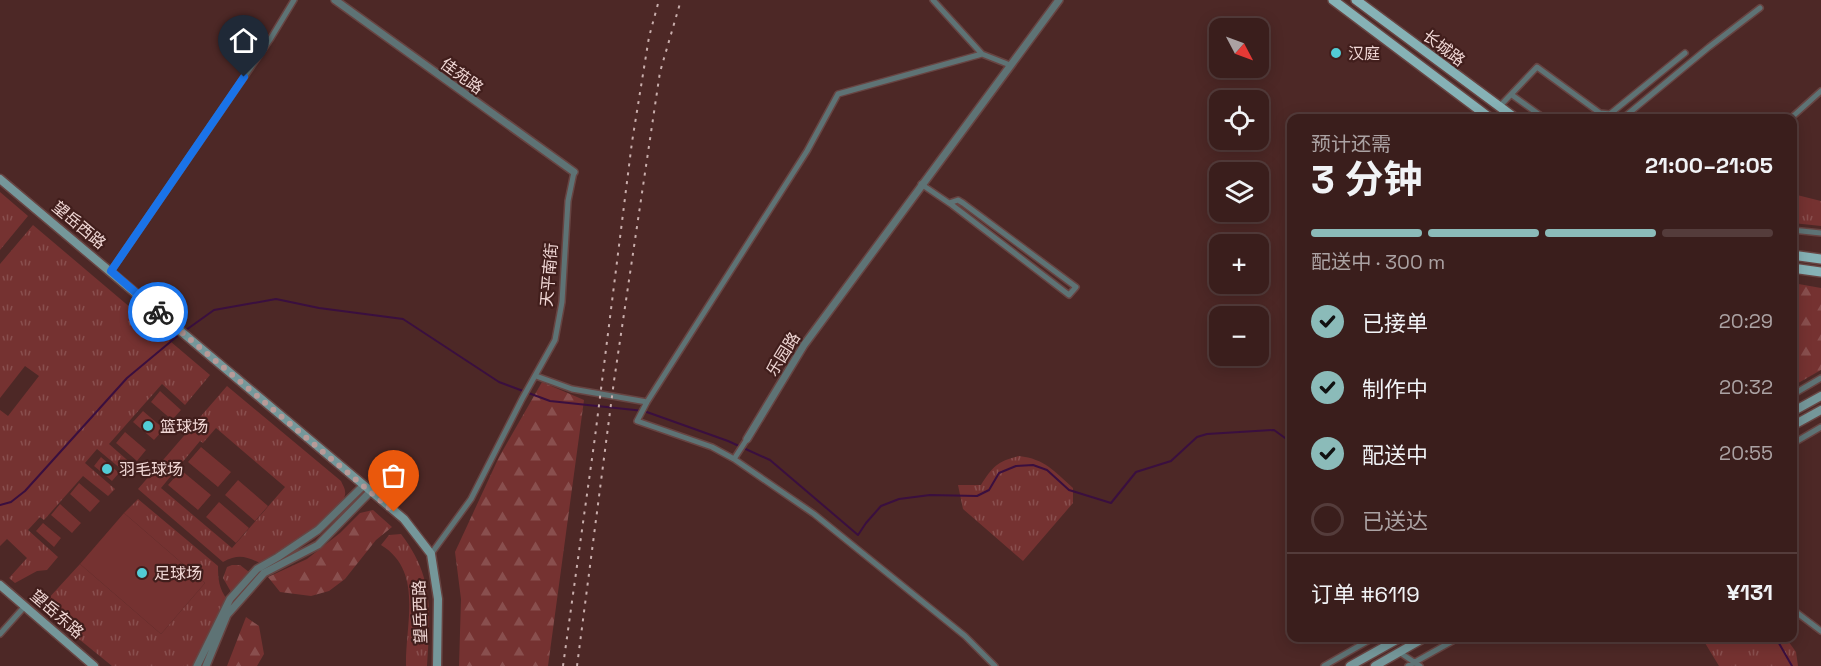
<!DOCTYPE html>
<html lang="zh">
<meta charset="utf-8">
<style>
:root{--surface:#3a1e1c;--page:#452b29;--text:#f1f3f6;--muted:#aba2a3;--line:#543c3b;--accent:#8bbbb9}
body{margin:0;font-family:"Space Grotesk","Noto Sans SC",sans-serif;background:var(--page);color:var(--text);height:100vh;display:flex;flex-direction:column;font-size:22px;white-space:nowrap}
*{box-sizing:border-box;margin:0}
p{font-size:20px;color:var(--muted)}
.icon{flex:none;width:33px;height:33px;fill:none;stroke:currentColor;stroke-width:2;stroke-linecap:round;stroke-linejoin:round}
.map{position:relative;flex:1;overflow:hidden}
.sheet{position:absolute;left:1287px;top:114px;width:510px;height:528px;display:flex;flex-direction:column;background:var(--surface);border-radius:12px;box-shadow:0 3px 15px #0003,0 0 0 2px var(--line)}
.sheet>*{flex:none}
.needle{width:39px;rotate:131deg}
.fabs{position:absolute;left:1209px;top:18px;display:grid;gap:12px}
.fabs a{display:grid;place-items:center;width:60px;height:60px;border-radius:12px;background:var(--surface);box-shadow:0 3px 15px #0003,0 0 0 2px var(--line);font-size:30px}
.pin{position:absolute;display:grid;place-items:center;width:51px;height:51px;color:#fff;margin:-62px -26px;border-radius:50% 50% 50% 0;rotate:-45deg;box-shadow:0 0 6px #0007}
.pin .icon{rotate:45deg}
.courier{position:absolute;display:grid;place-items:center;width:60px;height:60px;margin:-30px;border:4px solid #1a73e8;border-radius:50%;background:#fff;color:#222;box-shadow:0 2px 8px #0007}
.overview em{font-style:normal;font-weight:700}
.overview div{display:flex;flex-direction:column-reverse}
.overview{display:flex;align-items:center;justify-content:space-between;height:102px;padding:0 24px}
h1{font-size:39px;font-weight:700;line-height:45px}
.bar{display:grid;grid-template-columns:repeat(4,1fr);gap:9px 6px;align-content:center;height:72px;padding:0 24px}
.bar i{height:8px;border-radius:4px;background:var(--line)}
.bar .active{background:var(--accent)}
.bar p{grid-column:span 4}
.line{display:flex;align-items:center;gap:15px;padding:0 24px;border-top:2px solid var(--line)}
.line div{flex:1}
ol{padding:0 24px;list-style:none}
li{display:flex;align-items:center;gap:18px;height:66px}
li p{margin-inline-start:auto}
li .icon{padding:6px;border-radius:50%;background:var(--accent);color:#111;stroke-width:4}
li:last-child{color:var(--muted)}
li i{width:33px;height:33px;border:3px solid var(--line);border-radius:50%}
.map>svg:first-child{display:block}
.grass{fill:url(#grass-tufts);fill-rule:evenodd}
.forest{fill:url(#forest-firs)}
.pitch{fill:#753231}
.lines{fill:none;stroke-linecap:round;stroke-linejoin:round}
.stream{stroke:#3a0f3f;stroke-width:2}
.minor-casing{stroke:#674442;stroke-width:8}
.tertiary-casing{stroke:#674442;stroke-width:10}
.secondary-casing{stroke:#674442;stroke-width:11}
.primary-casing{stroke:#674442;stroke-width:12}
.minor{stroke:#5e7375;stroke-width:5}
.tertiary{stroke:#5e7375;stroke-width:7}
.secondary{stroke:#75979a;stroke-width:8}
.primary{stroke:#86b2b6;stroke-width:9}
.rail{stroke:#c9aeac;stroke-width:2;stroke-dasharray:3 6;stroke-linecap:butt}
.done{stroke:#b79a98;stroke-width:6;stroke-dasharray:0 10.8}
.route{stroke:#1a73e8;stroke-width:8}
.poi-dot{fill:#52ccd6;stroke:#411e1c;stroke-width:2}
.labels{text-anchor:middle;dominant-baseline:central;stroke-width:4.5;stroke-linejoin:round;paint-order:stroke}
.street-label{font-size:16px;fill:#f0d7d5;stroke:#411e1c}
.poi-label{font-size:16px;fill:#f0d7d5;stroke:#411e1c;text-anchor:start}
</style>
<div class="map">
<svg width="1821" height="666" viewBox="0 0 1821 666">
<defs>
<pattern id="grass-tufts" width="24" height="20" patternUnits="userSpaceOnUse" patternTransform="scale(1.5)"><rect width="24" height="20" fill="#753231"/><path d="M3 7l-1-3M5 7V3M7 7l1-3M15 17l-1-3M17 17v-4M19 17l1-3" fill="none" stroke="#894f4e"/></pattern>
<pattern id="forest-firs" width="22" height="20" patternUnits="userSpaceOnUse" patternTransform="scale(1.5)"><rect width="22" height="20" fill="#753231"/><path d="M5 1l3.5 6h-7zM16 11l3.5 6h-7z" fill="#894f4e"/></pattern>
</defs>
<rect width="100%" height="100%" fill="#4d2826"/>
<!-- grass -->
<path class="grass" d="M0,192l28,24 -28,34z
M1793,194l28,7v25l-28,-3z
M33,225l177,150 -25,30 -23,-21 -53,60 25,22 -7,8 -30,-25 -12,14 30,26 -7,7 -25,-20 -39,44 -4,-3 -12,13 30,27 -11,13 -10,1 -22,12 -6,-5 18,-20 -20,-19 -7,7v-136l8,6 31,-40 -14,-10 -25,32v-134z
M227,386l114,95c2,5 5,8 4,14 -4,22 -66,55 -85,68 -15,-7 -22,-9 -37,-1l-85,-73zM216,428l69,59 -53,61 -71,-60 39,-47 3,2z
M1019,456c26,3 35,15 54,32v15l-50,58 -60,-52 -5,-24h23c11,-18 17,-24 38,-29z
M138,499l80,67c0,13 1,23 9,33l-30,67h-85l-43,-35 -7,-15 -15,-16 33,-36 81,70 44,-51 -81,-70z
M401,534c34,44 29,80 26,132h-21c-1,-42 18,-95 -25,-121l8,-10z
M232,565h8l9,7 -18,20 -8,-14 4,-11z
M1702,638h84l10,14 2,14h-79z"/>
<!-- forest -->
<path class="forest" d="M1793,283l28,5v82l-28,16z
M542,382l42,18 -36,266h-89l2,-67 -6,-47 44,-95z
M373,510l19,17 -16,13 -31,39 -16,12 -18,5 -31,-4 -12,-15 39,-18 33,-26 20,-20z
M246,617l13,9 5,28 -7,12h-30z"/>
<!-- pitch -->
<path class="pitch" d="M160,391l21,19 -9,10 -21,-18z
M143,411l21,18 -10,11 -21,-18z
M125,432l21,18 -9,11 -21,-18z
M201,447l30,25 -13,15 -30,-25z
M101,457l18,16 -7,8 -18,-15z
M181,470l30,25 -13,15 -30,-25z
M238,480l30,26 -13,15 -30,-26z
M79,483l21,18 -10,11 -20,-18z
M219,502l30,26 -13,15 -30,-26z
M60,504l21,19 -9,10 -21,-18z
M124,513l81,70 -44,51 -81,-70z
M43,523l18,15 -7,9 -18,-16z"/>
<g class="lines">
<!-- stream -->
<path class="stream" d="M186,330l28,-20 62,-11 43,9 84,11 96,63 51,19 94,10 84,30 42,19 88,75 8,-12 15,-17 18,-7 31,-4 47,1 12,-6 10,-17 17,-7 17,-1 14,5 22,20 42,13 25,-31 35,-11 26,-24 10,-3 67,-4 18,13
M0,505l11,-3 14,-11 102,-113 54,-45
M1776,638l16,28"/>
<defs>
<path id="minor" d="M933,0l49,54
M1512,95l32,23
M1499,107l38,-40 63,46 10,1
M1605,118l80,-65
M1623,118l86,-71 51,-39
M1791,118l30,-27
M921,184l31,21 117,90 7,-8 -113,-84 -5,-3 -9,3
M1792,230l29,3
M111,271l160,-233 23,-38
M536,376l36,13 75,13
M1792,395l29,-17
M747,439l-13,20 80,55 151,122 30,30
M1792,444l29,-17
M734,459l-22,-12 -75,-26 10,-19 160,-251 31,-57 144,-40 28,11
M431,554l40,-55 51,-100 33,-59 7,-38 6,-101 6,-29
M1792,609l29,22
M0,634l25,-28
M1399,652l21,14
M1324,666l49,-28
M1408,666l50,-28"/>
<path id="tertiary" d="M335,0l239,172
M747,439l57,-94 255,-345
M197,666l33,-67 27,-30 21,-12 40,-27 45,-44
M206,666l21,-51 37,-42 54,-28 52,-53"/>
<path id="secondary" d="M0,179l404,340 27,35 7,45 -1,67
M1792,412l29,-16
M1792,426l29,-16
M0,585l94,81
M1350,666l50,-28
M1375,666l49,-28"/>
<path id="primary" d="M1333,0l157,118
M1356,0l159,118
M1792,255l29,4
M1792,268l29,4"/>
</defs>
<!-- minor casing -->
<use href="#minor" class="minor-casing"/>
<!-- tertiary casing -->
<use href="#tertiary" class="tertiary-casing"/>
<!-- secondary casing -->
<use href="#secondary" class="secondary-casing"/>
<!-- primary casing -->
<use href="#primary" class="primary-casing"/>
<!-- minor -->
<use href="#minor" class="minor"/>
<!-- tertiary -->
<use href="#tertiary" class="tertiary"/>
<!-- secondary -->
<use href="#secondary" class="secondary"/>
<!-- primary -->
<use href="#primary" class="primary"/>
<!-- rail -->
<path class="rail" d="M563,666l32,-229 37,-295 17,-105 10,-37
M577,666l37,-285 46,-309 21,-72"/>
</g>
<g class="lines">
<!-- done -->
<path class="done" d="M158,312l236,200"/>
<!-- route -->
<path class="route" d="M158,312l-47,-41 133,-194"/>
</g>
<!-- markers -->
<g class="poi-dot">
<circle cx="1336" cy="53" r="6"/>
<circle cx="148" cy="426" r="6"/>
<circle cx="107" cy="469" r="6"/>
<circle cx="142" cy="573" r="6"/>
</g>
<g class="labels">
<!-- street labels -->
<g class="street-label">
<text transform="translate(1444 48) rotate(37)">长城路</text>
<text transform="translate(462 76) rotate(36)">佳苑路</text>
<text transform="translate(79 225) rotate(40)">望岳西路</text>
<text transform="translate(549 275) rotate(-85)">天平南街</text>
<text transform="translate(783 354) rotate(-58)">乐园路</text>
<text transform="translate(420 612) rotate(-92)">望岳西路</text>
<text transform="translate(57 614) rotate(41)">望岳东路</text>
</g>
<!-- poi labels -->
<g class="poi-label">
<text x="1348" y="53">汉庭</text>
<text x="160" y="426">篮球场</text>
<text x="119" y="469">羽毛球场</text>
<text x="154" y="573">足球场</text>
</g>
</g>
</svg>
<div class="fabs">
<a><svg class="needle" viewBox="-14 -14 28 28"><path d="M0-13l5 13h-10z" fill="#e53935"/><path d="M0 13l5-13h-10z" fill="#aba2a3"/></svg></a>
<a><svg class="icon" aria-label="locate" viewBox="0 0 24 24"><circle cx="12" cy="12" r="6"/><path d="M12 2v4M12 18v4M2 12h4M18 12h4"/></svg></a>
<a><svg class="icon" aria-label="layers" viewBox="0 0 24 24"><path d="M12 4l9 5-9 5-9-5zM3 14l9 5 9-5"/></svg></a>
<a>+</a>
<a>−</a>
</div>
<div class="pin" style="left:394px;top:512px;background:#ea580c"><svg class="icon" aria-label="bag" viewBox="0 0 24 24"><path d="M5 8h14l-1 12H6zM9 8a3 3 0 0 1 6 0"/></svg></div>
<div class="pin" style="left:244px;top:77px;background:#1f2937"><svg class="icon" aria-label="home" viewBox="0 0 24 24"><path d="M3 11l9-7 9 7M6 9v11h12V9"/></svg></div>
<div class="courier" style="left:158px;top:312px"><svg class="icon" aria-label="bike" viewBox="0 0 24 24"><circle cx="6" cy="16" r="4"/><circle cx="18" cy="16" r="4"/><path d="M6 16l4-8h5l3 8M10 8l3 8H6M13 5h3"/></svg></div>
<section class="sheet">
<div class="overview"><div><h1>3 分钟</h1><p>预计还需</p></div><em>21:00–21:05</em></div>
<div class="bar"><i class="active"></i><i class="active"></i><i class="active"></i><i></i><p>配送中 · 300 m</p></div>
<ol>
<li><svg class="icon" aria-label="check" viewBox="0 0 24 24"><path d="M5 12l5 5 9-10"/></svg>已接单<p>20:29</p></li>
<li><svg class="icon" aria-label="check" viewBox="0 0 24 24"><path d="M5 12l5 5 9-10"/></svg>制作中<p>20:32</p></li>
<li><svg class="icon" aria-label="check" viewBox="0 0 24 24"><path d="M5 12l5 5 9-10"/></svg>配送中<p>20:55</p></li>
<li><i></i>已送达</li>
</ol>
<div class="line" style="height:78px"><div>订单 #6119</div><b>¥131</b></div>
</section>
</div>
